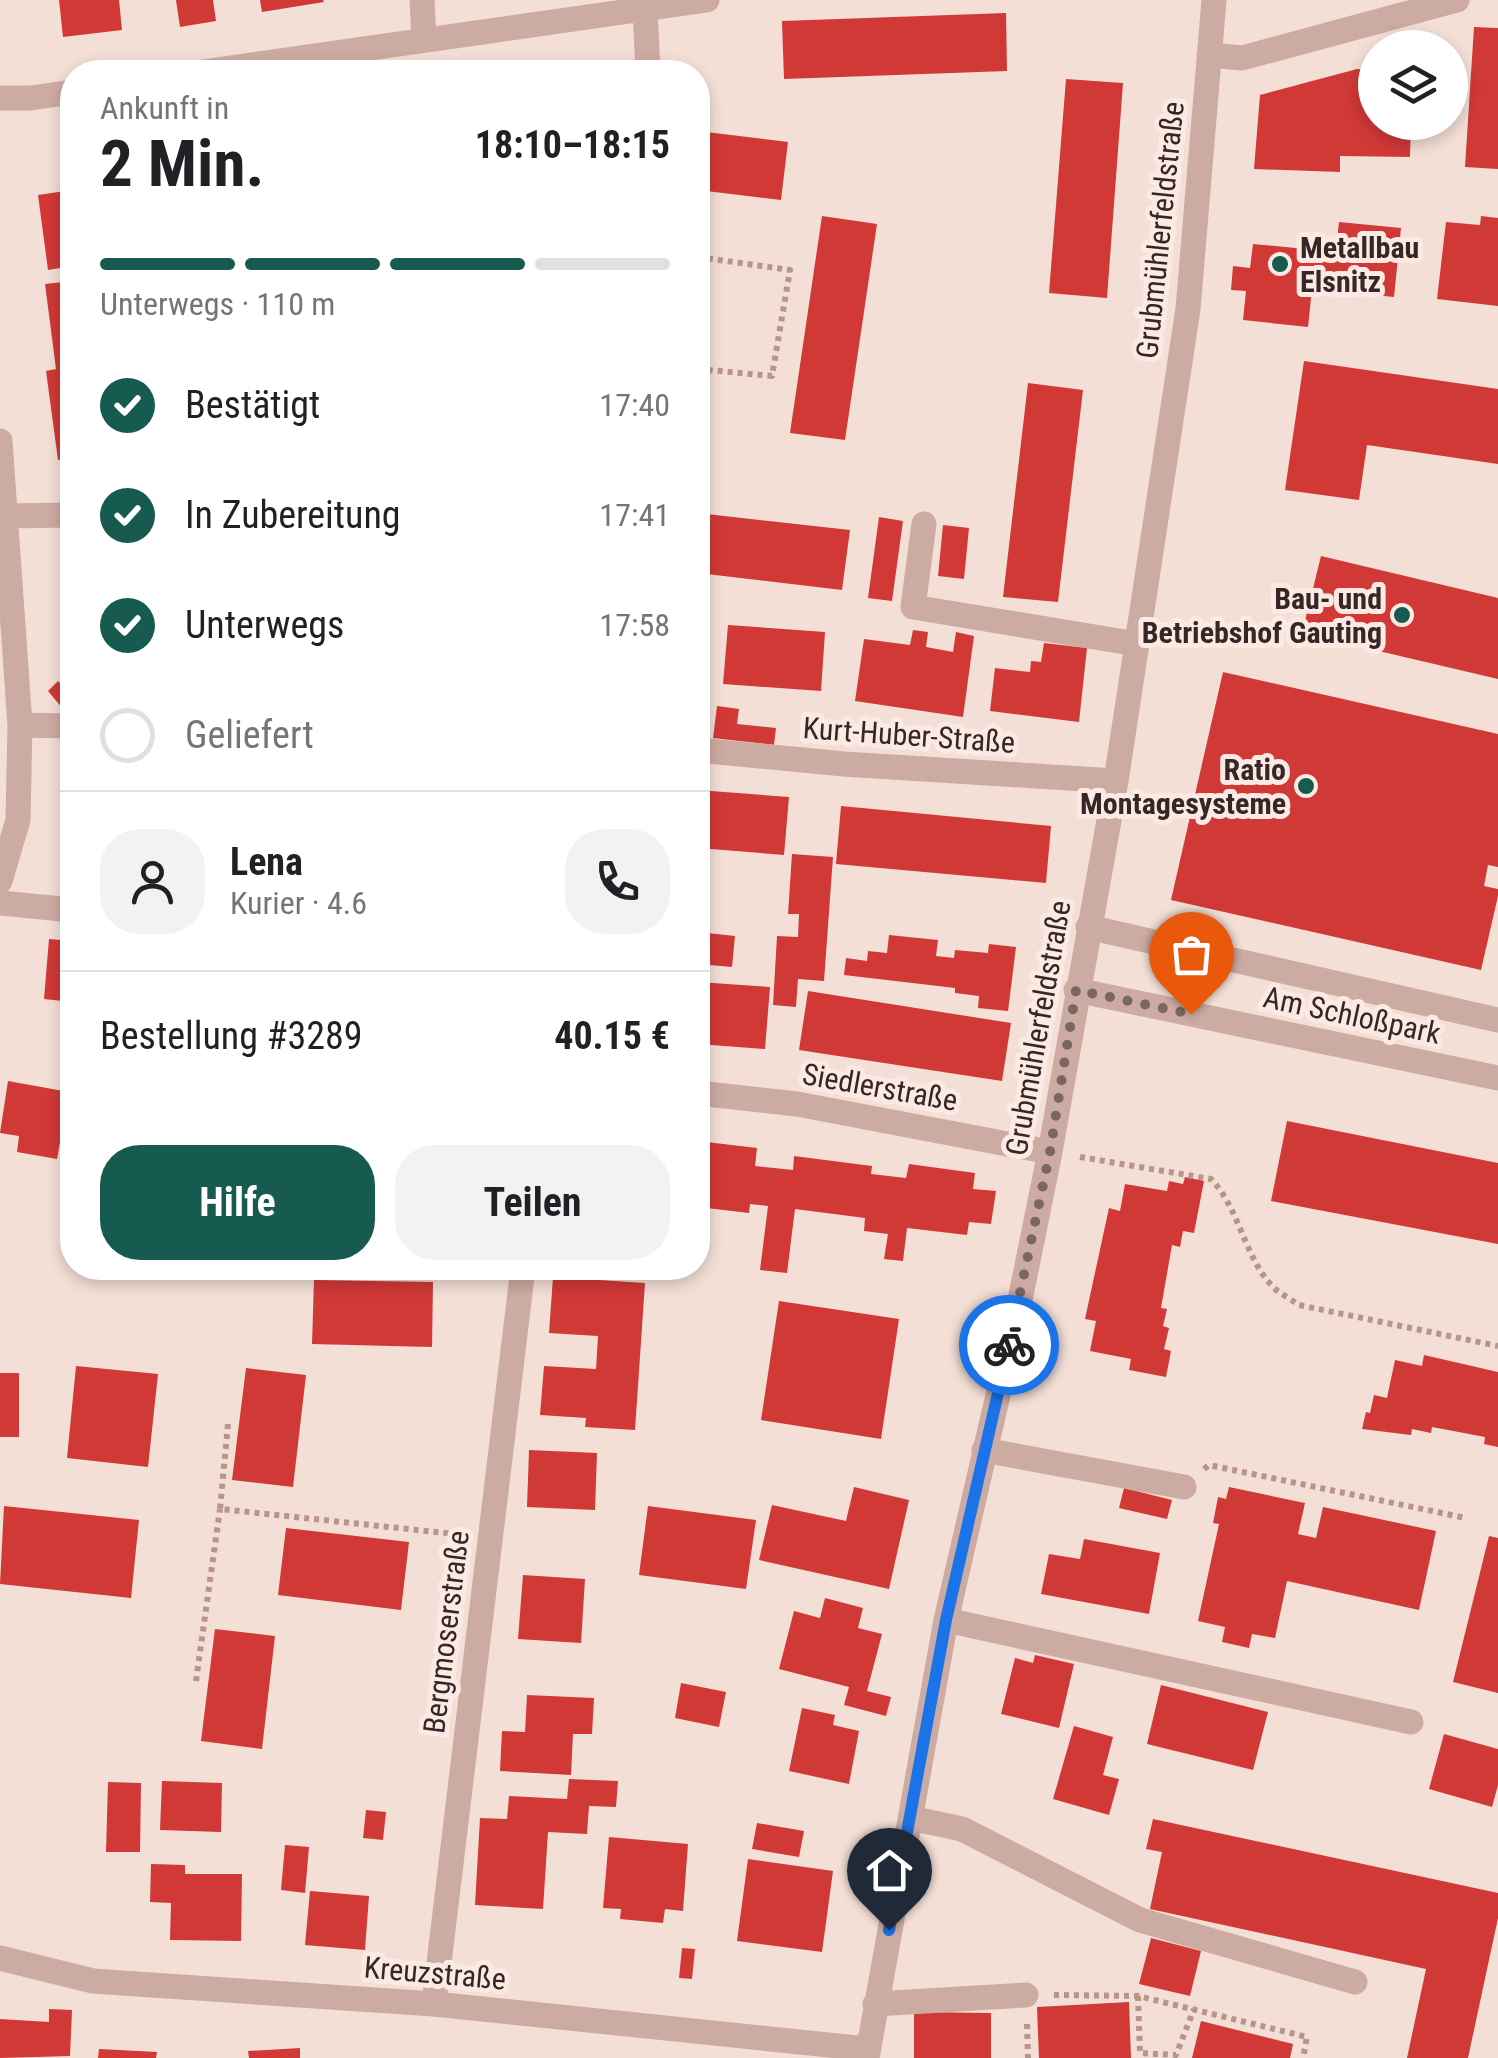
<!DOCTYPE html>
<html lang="de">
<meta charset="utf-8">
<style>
:root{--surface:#fff;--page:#f2f2f2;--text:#202124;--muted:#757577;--line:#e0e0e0;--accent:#175a4f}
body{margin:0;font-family:"Roboto Condensed",sans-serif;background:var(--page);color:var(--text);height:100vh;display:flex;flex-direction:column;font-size:38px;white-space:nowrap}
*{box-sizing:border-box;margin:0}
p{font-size:32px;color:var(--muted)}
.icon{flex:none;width:55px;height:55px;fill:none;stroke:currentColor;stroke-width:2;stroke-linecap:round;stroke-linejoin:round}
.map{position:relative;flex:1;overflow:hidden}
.details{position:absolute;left:60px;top:60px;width:650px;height:1220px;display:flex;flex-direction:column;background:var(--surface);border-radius:40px;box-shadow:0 5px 15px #0003}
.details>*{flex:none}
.buttons{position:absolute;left:1358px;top:30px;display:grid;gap:20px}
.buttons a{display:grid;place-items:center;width:110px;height:110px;border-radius:50%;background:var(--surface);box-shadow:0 5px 15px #0003;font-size:50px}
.pin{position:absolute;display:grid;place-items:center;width:85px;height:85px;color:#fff;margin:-102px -42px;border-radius:50% 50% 50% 0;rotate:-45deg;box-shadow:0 0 10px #0007}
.pin .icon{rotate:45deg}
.courier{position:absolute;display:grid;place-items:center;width:100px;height:100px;margin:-50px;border:8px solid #1a73e8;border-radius:50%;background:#fff;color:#222;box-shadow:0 2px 12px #0007}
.overview em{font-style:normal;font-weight:700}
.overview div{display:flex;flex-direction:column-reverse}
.overview{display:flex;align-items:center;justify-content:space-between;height:170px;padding:0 40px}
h1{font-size:65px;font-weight:700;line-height:75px}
.bar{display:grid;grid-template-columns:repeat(4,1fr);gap:15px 10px;align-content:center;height:120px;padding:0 40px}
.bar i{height:12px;border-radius:8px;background:var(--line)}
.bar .current{background:var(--accent)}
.bar p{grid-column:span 4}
.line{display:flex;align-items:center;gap:25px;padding:0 40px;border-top:2px solid var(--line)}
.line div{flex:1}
.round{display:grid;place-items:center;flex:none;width:105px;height:105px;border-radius:40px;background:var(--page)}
ol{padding:0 40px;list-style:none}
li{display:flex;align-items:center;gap:30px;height:110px}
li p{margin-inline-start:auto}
li .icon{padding:10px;border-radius:50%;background:var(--accent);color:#fff;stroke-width:4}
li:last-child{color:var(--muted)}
li i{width:55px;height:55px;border:5px solid var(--line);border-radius:50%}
.cta{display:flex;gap:20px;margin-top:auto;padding:20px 40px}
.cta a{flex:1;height:115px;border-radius:40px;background:var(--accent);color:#fff;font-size:40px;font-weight:700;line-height:115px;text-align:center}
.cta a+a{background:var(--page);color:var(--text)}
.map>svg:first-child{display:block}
.building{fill:#d13937}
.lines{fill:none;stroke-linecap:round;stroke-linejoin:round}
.path{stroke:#b8958c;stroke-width:6;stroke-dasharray:5 5;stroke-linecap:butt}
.minor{stroke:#ccaba2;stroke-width:25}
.done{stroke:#786763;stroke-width:10;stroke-dasharray:0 18}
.route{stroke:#1a73e8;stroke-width:12}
.poi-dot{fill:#175a4f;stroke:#fbeae3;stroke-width:4}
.labels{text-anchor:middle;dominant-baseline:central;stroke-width:10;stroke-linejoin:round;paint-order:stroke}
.street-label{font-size:30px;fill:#362625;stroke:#fbeae3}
.poi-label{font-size:30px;font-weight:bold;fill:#362625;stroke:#fbeae3;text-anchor:end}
</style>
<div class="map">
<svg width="1498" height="2058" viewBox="0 0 1498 2058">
<rect width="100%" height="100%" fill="#f3dfd6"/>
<!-- building -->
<path class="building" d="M59,0h60l3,30 -59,7z
M176,0h37l3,21 -36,6z
M260,0h63l1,2 -62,10z
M1006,13l1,58 -223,8 -2,-58z
M1474,27l24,1v141l-33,-2z
M1357,69l18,1v52h36l-1,35 -70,-1v16l-86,-3 6,-74z
M1066,79l57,4 -16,215 -58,-5z
M698,131l90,11 -7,58 -83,-10z
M72,190v76l-24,4 -10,-75z
M822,216l55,8 -32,216 -55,-7z
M1481,216l17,2v88l-61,-7 9,-77 34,3z
M1339,222l62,6 -7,69 -82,-8 -4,38 -65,-7 3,-29 -15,-1 2,-24 17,2 3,-24 63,6 -1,7 20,2z
M72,281v177l-14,2 -12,-89 10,-2 -11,-85z
M1304,361l194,28v75l-131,-19 -8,55 -74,-10z
M1028,383l55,7 -25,212 -55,-5z
M698,513l152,17 -8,60 -144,-17z
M879,517l24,4 -11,80 -24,-3z
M943,525l26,3 -5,51 -26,-3z
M72,546v49h-6l-3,-48z
M1321,556l177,42v81l-196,-46z
M728,625l97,7 -4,59 -98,-7z
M913,630l15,2 -2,15 27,5 3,-20 18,4 -11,81 -108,-16 9,-62 46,6z
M1044,643l43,5 -8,74 -89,-11 5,-43 35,4 1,-11 10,1z
M1223,672l275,62v133l-10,-2 -4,21 14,3v7l-17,74 -310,-70z
M58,681l14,16 -9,12 -15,-18z
M717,706l22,3 -2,15 39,4 -2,17 -61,-7z
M69,773h3v45l-4,-1z
M698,790l91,7 -5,58 -86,-7z
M841,806l210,20 -5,57 -210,-19z
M792,854l41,3 -9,124 -26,-2 -2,28 -23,-2 4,-69 21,1 1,-23h-11z
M698,932l37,4 -3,31 -34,-3z
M889,935l49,5 -2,16 18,2 1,-8 33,3 1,-9 27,3 -8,64 -30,-3 1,-12 -24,-3v-5l-111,-13 2,-17 21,3 1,-10 19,2z
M49,939l23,2v61l-28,-3z
M698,982l72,5 -5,62 -67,-5z
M808,991l203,32 -9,58 -203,-31z
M8,1081l61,11 -12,67 -40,-7 2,-16 -19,-3z
M1287,1121l211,42v81l-227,-43z
M698,1141l59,7 -2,18 38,4 1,-14 78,10 -1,8 35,4 3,-14 66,9 -2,16 23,2 -5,33 -22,-2 -2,13 -60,-7 -4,33 -19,-2 4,-25 -24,-3 1,-13 -70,-9 -8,64 -27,-3 8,-64 -18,-2 -1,9 -51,-6z
M1185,1177l19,4 -10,52 -11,-2 -3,16 -8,-2 -11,63 6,1 -4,17 6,2 -5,21 7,2 -5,26 -37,-7 2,-11 -41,-8 6,-30 -11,-2 24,-111 11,3 5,-27 42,7 2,-10 14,3z
M629,1268h44l-1,8 -44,-2z
M553,1277l92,6 -10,147 -50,-3 1,-9 -46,-3 4,-49 52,3 2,-33 -49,-3z
M314,1280l119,2 -1,65 -120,-3z
M779,1301l120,18 -18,120 -120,-19z
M1424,1355l74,17v75l-14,-3 1,-7 -53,-10 -1,6 -19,-4 -1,6 -49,-6 4,-17 4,1 4,-18 13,3 8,-38 27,6z
M76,1366l82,8 -10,93 -81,-9z
M246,1368l60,7 -13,112 -61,-7z
M0,1373h19v64h-19z
M529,1450l68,3 -2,57 -68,-3z
M854,1487l55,13 -20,89 -130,-29 13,-55 74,16z
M1229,1487l76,16 -7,31 18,4 7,-31 113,24 -17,79 -132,-29 -12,57 -23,-4 -3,14 -27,-6 3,-15 -27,-6 21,-97 -6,-1 5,-26 8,2z
M1124,1488l48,12 -5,19 -48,-11z
M4,1506l135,14 -8,78 -131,-14z
M648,1506l108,14 -10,69 -107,-14z
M286,1528l123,14 -8,68 -123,-15z
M1489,1536l9,2v155l-45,-11z
M1084,1539l76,14 -11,61 -108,-20 8,-40 31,5z
M523,1575l62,4 -4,64 -63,-4z
M825,1598l38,10 -5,20 24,6 -15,57 24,6 -5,19 -42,-11 5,-18 -70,-18 15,-58 26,7z
M215,1629l60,7 -13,113 -61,-8z
M1035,1655l39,9 -15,64 -58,-14 14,-56 18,5z
M681,1683l45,9 -7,35 -44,-9z
M1161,1685l107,27 -15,58 -106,-26z
M527,1695l67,3 -2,36h-19l-2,41 -71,-4 2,-40 23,1z
M802,1708l33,7 -2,10 26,6 -10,53 -60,-13z
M1074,1726l39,11 -10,38 16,4 -10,36 -56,-16z
M1444,1734l54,15v36l-6,22 -63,-18z
M569,1779l49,2 -2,26 -27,-1 -2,28 -39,-2 -5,77 -68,-4 5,-87 27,1 2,-23 58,3z
M162,1781l60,2 -1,49 -61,-2z
M108,1782l33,1 -1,69h-34z
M366,1810l20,2 -3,28 -20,-2z
M1153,1819l345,74v25l-30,140h-61l19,-89 -276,-60 12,-57 -16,-3z
M757,1823l47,8 -5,26 -47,-8z
M609,1837l79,7 -5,67 -18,-2 -2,14 -43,-4 1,-10 -18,-1z
M285,1845l24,2 -4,46 -24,-3z
M748,1859l85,12 -11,81 -85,-11z
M151,1864l34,1v9h57l-1,67 -71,-1 1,-37 -21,-1z
M310,1891l59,5 -4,54 -60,-5z
M1151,1938l50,13 -11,45 -51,-12z
M682,1948l13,1 -3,30 -13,-1z
M1129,2002l2,56h-92l-2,-51z
M49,2009l23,1 -2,46 -70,2v-39l49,3z
M914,2012l77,1v45h-77z
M1201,2021l92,23 -3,14h-98z
M300,2048v10h-51l-1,-7z
M99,2049l58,3 -1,6h-58z"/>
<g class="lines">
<!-- path -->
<path class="path" d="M698,257l92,13 -18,106 -74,-7
M1080,1157l131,22c29,30 33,78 62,108 7,7 18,12 26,18l199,41
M228,1424l-8,85 244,26
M1204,1469l5,-4 257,53
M196,1681l24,-172
M1054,1995l84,1 169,41 -4,21
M1138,1996l2,57 36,2 18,-46
M1027,2024l1,34"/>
<!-- minor -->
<path class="minor" d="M422,0l2,39
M645,9l3,63
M1209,55l33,3 215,-58
M203,72l504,-72
M0,98h31l41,-6
M0,441l20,284 -2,95 -18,61
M5,516l67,-1
M924,524l-11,83 224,37
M20,725l52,1
M698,750l146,14 272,17
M0,903l72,7
M1088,927l410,93
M1076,990l422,88
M698,1093l99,11 253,48
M984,1450l200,37
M946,1620l465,102
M910,1818l52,11 178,91 215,62
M0,1958l93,23 341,23 433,45
M434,2004l89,-736
M875,2004l151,-9
M867,2058l79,-438 74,-320 30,-148 66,-371 72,-472 26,-309"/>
</g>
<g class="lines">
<!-- done -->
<path class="done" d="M1009,1345l41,-193 26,-162 115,24"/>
<!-- route -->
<path class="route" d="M889,1930l57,-310 63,-275"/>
</g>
<!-- markers -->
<g class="poi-dot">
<circle cx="1280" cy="264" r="10"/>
<circle cx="1402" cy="615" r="10"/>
<circle cx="1306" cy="786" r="10"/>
</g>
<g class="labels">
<!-- street labels -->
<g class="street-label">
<text transform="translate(1160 230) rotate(-84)">Grubmühlerfeldstraße</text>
<text transform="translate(909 735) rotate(4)">Kurt-Huber-Straße</text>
<text transform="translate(1352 1015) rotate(12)">Am Schloßpark</text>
<text transform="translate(1038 1028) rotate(-80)">Grubmühlerfeldstraße</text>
<text transform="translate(880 1087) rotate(10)">Siedlerstraße</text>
<text transform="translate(446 1632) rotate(-83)">Bergmoserstraße</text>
<text transform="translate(435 1973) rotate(5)">Kreuzstraße</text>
</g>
<!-- poi labels -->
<g class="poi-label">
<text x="1300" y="247" text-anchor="start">Metallbau<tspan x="1300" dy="34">Elsnitz</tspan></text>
<text x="1382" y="598">Bau- und<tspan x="1382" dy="34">Betriebshof Gauting</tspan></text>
<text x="1286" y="769">Ratio<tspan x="1286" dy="34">Montagesysteme</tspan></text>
</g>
</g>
</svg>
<div class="buttons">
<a><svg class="icon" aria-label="layers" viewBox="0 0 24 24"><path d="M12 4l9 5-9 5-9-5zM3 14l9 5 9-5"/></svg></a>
</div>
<div class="pin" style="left:1191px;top:1014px;background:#ea580c"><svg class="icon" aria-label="bag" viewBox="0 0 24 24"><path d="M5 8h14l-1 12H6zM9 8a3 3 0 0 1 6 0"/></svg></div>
<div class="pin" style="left:889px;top:1930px;background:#1f2937"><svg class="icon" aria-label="home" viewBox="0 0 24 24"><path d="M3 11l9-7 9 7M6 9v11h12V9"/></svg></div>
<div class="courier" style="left:1009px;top:1345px"><svg class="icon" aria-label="bike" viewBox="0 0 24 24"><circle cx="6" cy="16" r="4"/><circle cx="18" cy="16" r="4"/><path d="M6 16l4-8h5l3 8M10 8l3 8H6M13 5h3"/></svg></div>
<section class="details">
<div class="overview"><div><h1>2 Min.</h1><p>Ankunft in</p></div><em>18:10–18:15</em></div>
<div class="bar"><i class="current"></i><i class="current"></i><i class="current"></i><i></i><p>Unterwegs · 110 m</p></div>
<ol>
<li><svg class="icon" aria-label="check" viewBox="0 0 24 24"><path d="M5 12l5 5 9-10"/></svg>Bestätigt<p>17:40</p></li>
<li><svg class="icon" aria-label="check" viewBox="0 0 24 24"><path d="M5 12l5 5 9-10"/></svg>In Zubereitung<p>17:41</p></li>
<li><svg class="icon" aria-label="check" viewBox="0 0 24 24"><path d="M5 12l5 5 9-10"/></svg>Unterwegs<p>17:58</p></li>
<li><i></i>Geliefert</li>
</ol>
<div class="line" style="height:180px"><a class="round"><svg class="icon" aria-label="person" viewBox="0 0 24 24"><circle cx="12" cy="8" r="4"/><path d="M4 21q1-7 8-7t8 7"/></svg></a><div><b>Lena</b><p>Kurier · 4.6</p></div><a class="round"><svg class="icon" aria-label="phone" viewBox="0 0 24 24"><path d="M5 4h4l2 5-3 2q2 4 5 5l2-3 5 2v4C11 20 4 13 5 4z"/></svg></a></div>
<div class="line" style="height:130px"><div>Bestellung #3289</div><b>40.15 €</b></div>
<div class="cta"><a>Hilfe</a><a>Teilen</a></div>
</section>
</div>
